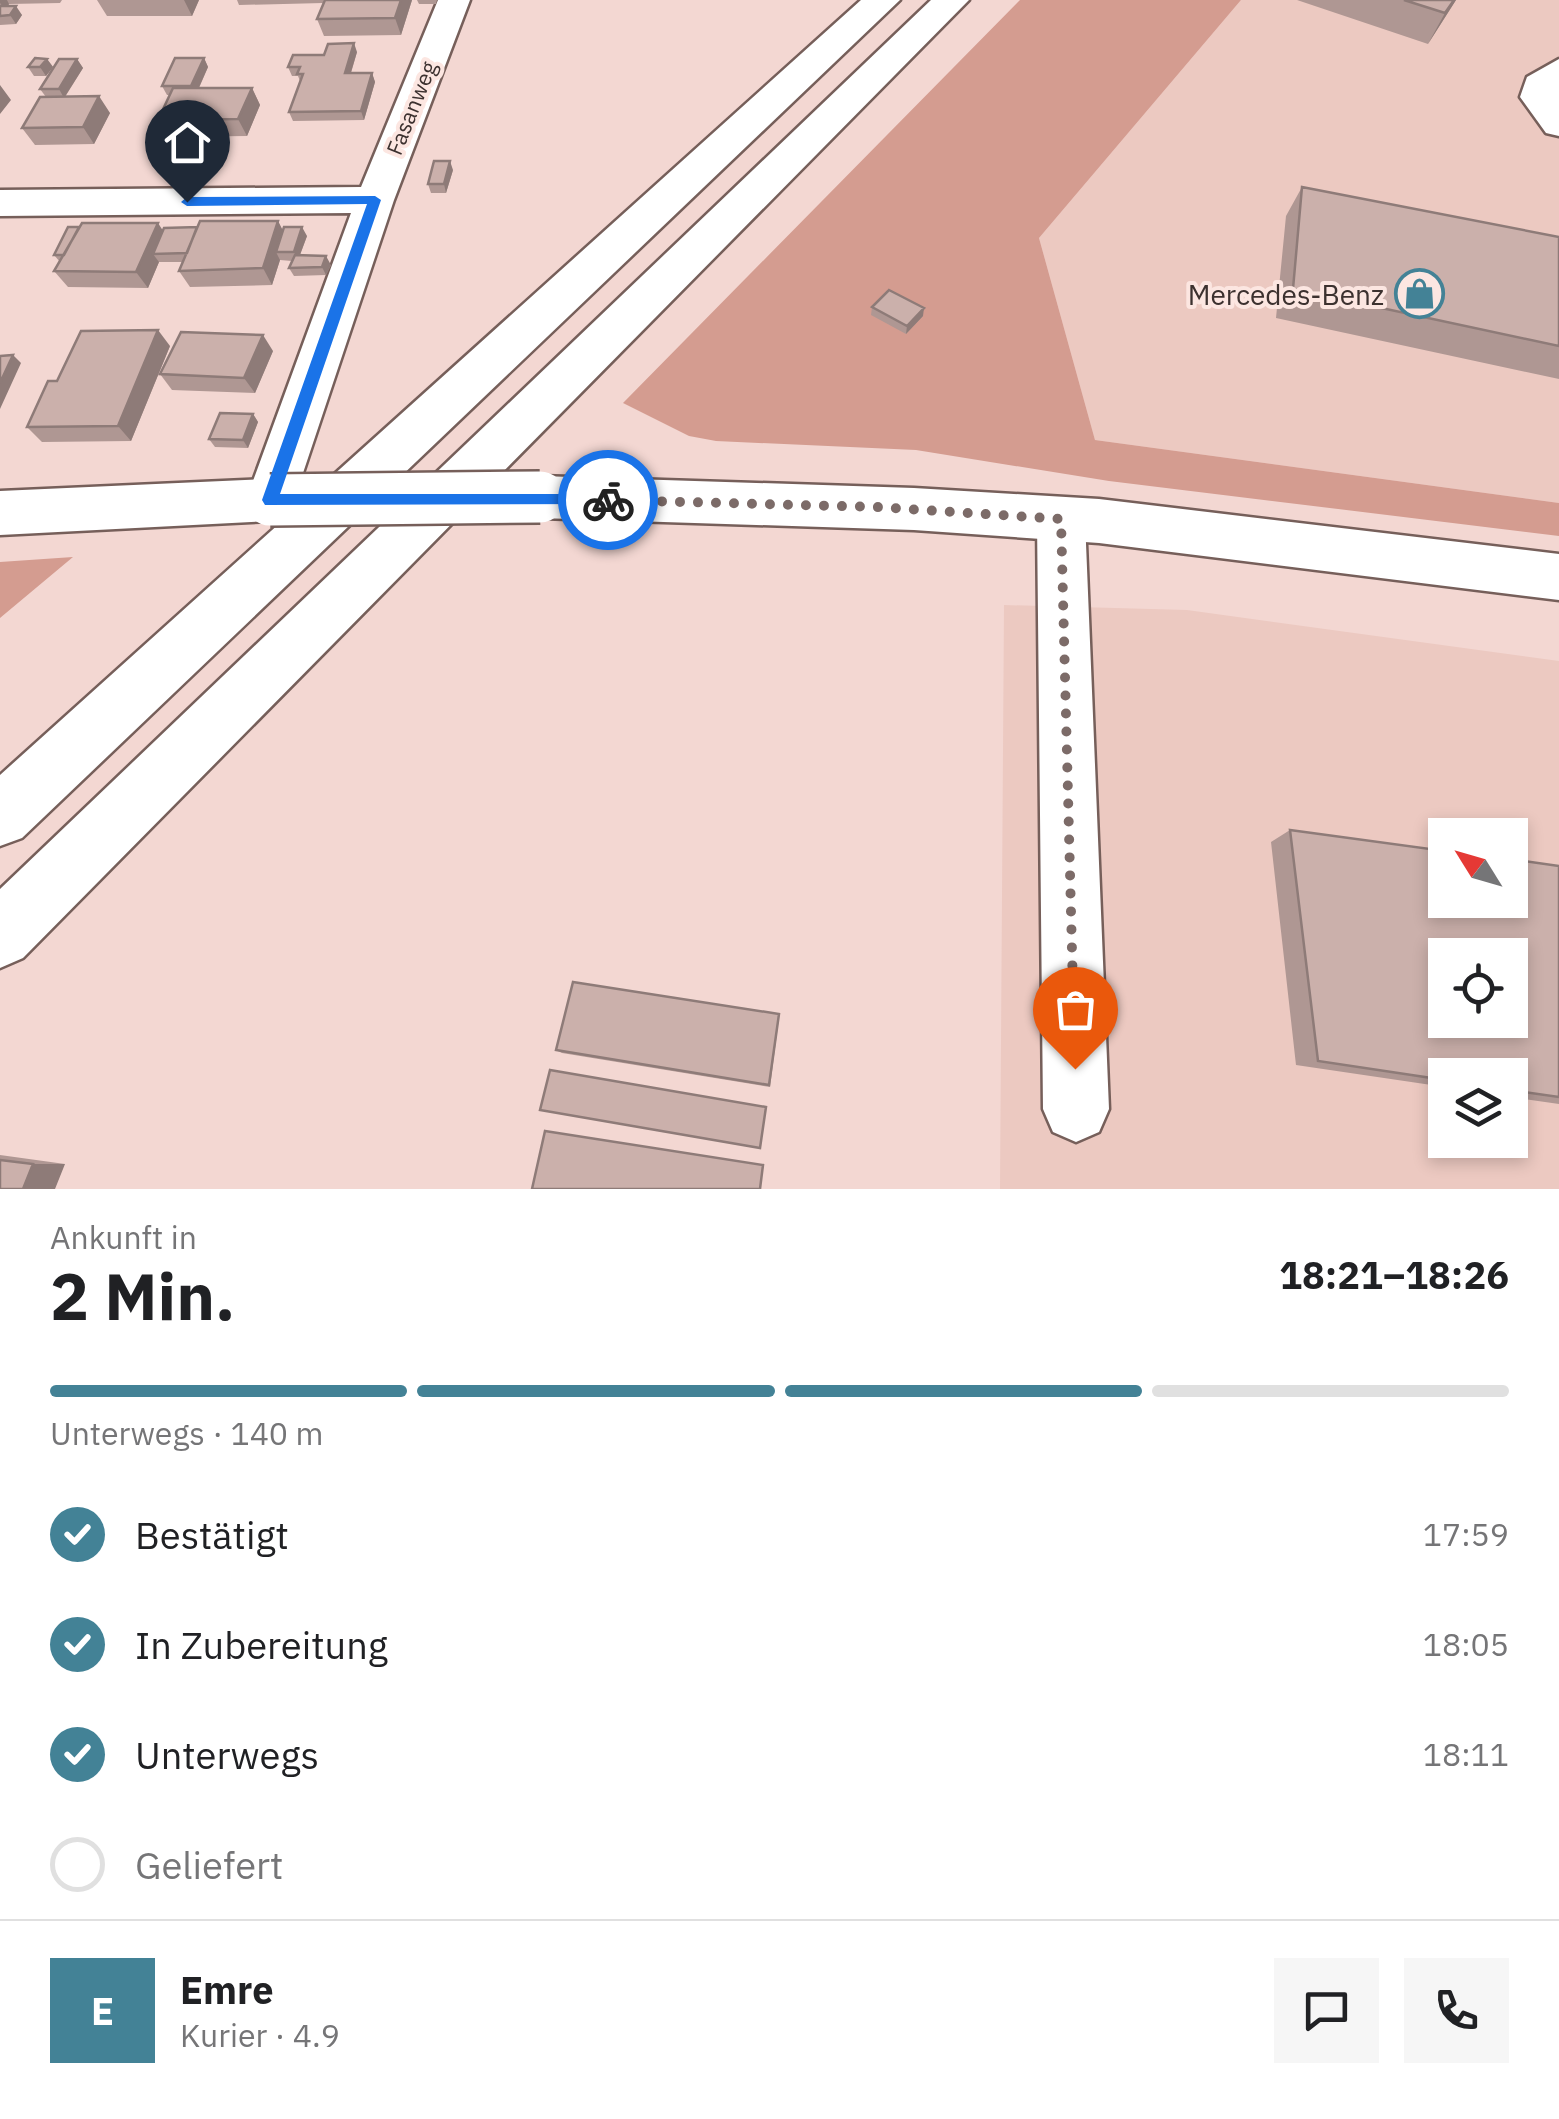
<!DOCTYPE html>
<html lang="de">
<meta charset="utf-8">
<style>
:root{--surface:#fff;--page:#f6f6f6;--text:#202124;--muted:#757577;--line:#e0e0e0;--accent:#438296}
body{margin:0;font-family:"IBM Plex Sans",sans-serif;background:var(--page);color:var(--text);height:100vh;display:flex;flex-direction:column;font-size:38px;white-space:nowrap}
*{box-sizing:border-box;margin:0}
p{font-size:32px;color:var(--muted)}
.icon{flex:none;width:55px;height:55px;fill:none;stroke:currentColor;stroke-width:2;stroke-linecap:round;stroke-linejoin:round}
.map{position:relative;height:1189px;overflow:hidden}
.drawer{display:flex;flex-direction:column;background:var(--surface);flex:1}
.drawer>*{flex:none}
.needle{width:65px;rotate:307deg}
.buttons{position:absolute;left:1428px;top:818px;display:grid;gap:20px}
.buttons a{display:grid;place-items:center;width:100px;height:100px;border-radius:0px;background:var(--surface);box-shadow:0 5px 15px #0003;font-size:50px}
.pin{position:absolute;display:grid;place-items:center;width:85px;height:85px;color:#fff;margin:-102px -42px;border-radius:50% 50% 50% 0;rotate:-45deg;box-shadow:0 0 10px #0007}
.pin .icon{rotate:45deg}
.courier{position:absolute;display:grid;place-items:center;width:100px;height:100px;margin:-50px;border:8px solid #1a73e8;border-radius:50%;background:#fff;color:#222;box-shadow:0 2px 12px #0007}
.overview em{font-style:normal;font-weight:800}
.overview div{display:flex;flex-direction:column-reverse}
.overview{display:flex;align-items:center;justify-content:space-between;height:170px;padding:0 50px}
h1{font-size:65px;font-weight:800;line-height:75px}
.bar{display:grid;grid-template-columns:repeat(4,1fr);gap:15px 10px;align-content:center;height:120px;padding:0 50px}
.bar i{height:12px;border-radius:8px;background:var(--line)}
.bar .on{background:var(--accent)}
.bar p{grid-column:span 4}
.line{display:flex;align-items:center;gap:25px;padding:0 50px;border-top:2px solid var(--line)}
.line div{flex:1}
.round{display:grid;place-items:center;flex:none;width:105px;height:105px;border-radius:0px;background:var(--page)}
ol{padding:0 50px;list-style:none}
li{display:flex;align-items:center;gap:30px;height:110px}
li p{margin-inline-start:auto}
li .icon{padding:10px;border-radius:50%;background:var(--accent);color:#fff;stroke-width:4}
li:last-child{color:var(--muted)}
li i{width:55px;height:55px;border:5px solid var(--line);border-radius:50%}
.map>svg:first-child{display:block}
.built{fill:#ecc9c1;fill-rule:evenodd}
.green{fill:#d49c90}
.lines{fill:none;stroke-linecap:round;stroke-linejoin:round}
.street-casing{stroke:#765f5a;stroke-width:5}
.secondary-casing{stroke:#765f5a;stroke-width:5}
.highway-casing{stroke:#765f5a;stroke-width:5}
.street{fill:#fff;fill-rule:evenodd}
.secondary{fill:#fff;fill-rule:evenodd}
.highway{fill:#fff;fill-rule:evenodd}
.secondary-bridge-casing{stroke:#765f5a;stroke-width:56;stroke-linecap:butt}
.secondary-bridge{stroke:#fff;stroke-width:51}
.wall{fill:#af9793}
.shaded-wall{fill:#8e7b78}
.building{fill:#cbb0ab;stroke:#8e7b78;stroke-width:2.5;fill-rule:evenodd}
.route{fill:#1a73e8}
.done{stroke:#7c6b68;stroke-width:10;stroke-dasharray:0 18}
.labels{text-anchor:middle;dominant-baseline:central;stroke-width:8;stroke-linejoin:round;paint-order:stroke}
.far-street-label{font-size:22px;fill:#3c312f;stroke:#fce6e1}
.poi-label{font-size:28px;fill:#3c312f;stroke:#fce6e1;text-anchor:end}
</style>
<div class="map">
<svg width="1559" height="1189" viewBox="0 0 1559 1189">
<rect width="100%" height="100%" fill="#f3d7d2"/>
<!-- built -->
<path class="built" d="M1241,0h318v503l-464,-63 -56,-202z
M1004,605l183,5 372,51v528h-559zM1445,835h65v65h-65zM1445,955h65v65h-65zM1445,1075h65v65h-65z"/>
<!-- green -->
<path class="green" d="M1020,0h221l-202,238 56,202 464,63v33l-450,-55 -193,-31 -200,-9 -27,-5 -66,-33z
M73,557l-73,61v-56z"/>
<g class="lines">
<defs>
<path id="street" d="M438,0h32l-76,200 -100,300 -7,14 -17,5 -17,-5 -7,-14 105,-287 -351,3v-26l361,-3z
M1559,59v77l-13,-3 -26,-36 7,-20z
M1061,499l17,6 7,14 24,590 -10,23 -23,10 -23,-10 -10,-23 -6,-590 7,-14z"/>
<path id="secondary" d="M540,476l374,12 185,11 460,55v46l-460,-57 -185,-13 -374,-12 -18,-6 -8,-15 8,-15z
M270,479l18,6 8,15 -8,15 -18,6 -270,14v-44z"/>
<path id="highway" d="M861,0h39l-878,838 -22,8v-71z
M931,0h38l-946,958 -23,10v-79z"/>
</defs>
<!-- street casing -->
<use href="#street" class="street-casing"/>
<!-- secondary casing -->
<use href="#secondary" class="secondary-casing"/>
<!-- highway casing -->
<use href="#highway" class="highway-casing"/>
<!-- street -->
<use href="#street" class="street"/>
<!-- secondary -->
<use href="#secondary" class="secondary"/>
<!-- highway -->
<use href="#highway" class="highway"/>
<defs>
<path id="secondary-bridge" d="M270,500l270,-3"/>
</defs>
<!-- secondary-bridge casing -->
<use href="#secondary-bridge" class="secondary-bridge-casing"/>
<!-- secondary-bridge -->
<use href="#secondary-bridge" class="secondary-bridge"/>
</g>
<!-- wall -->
<path class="wall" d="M0,0h62l-2,3 -51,1 -1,2 14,9 -6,9 -16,1z
M97,0h102l-7,16h-85z
M237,0h87l-1,3 -84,2z
M412,0l-11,35 -77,1 -7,-17z
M417,0h20l-1,4h-17z
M1297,0h159l-28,44z
M357,52l-6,21h21l3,9 -11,38 -71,1 -4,-9 11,-31 -2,-5h-6l-4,-9 36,-12z
M204,58l4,9 -9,21h53l8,17 -13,31 -79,1 -10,-17 12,-25h-3l-5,-9z
M47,59l6,8 -7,9h-12l-6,-9z
M77,59l6,9 -18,29 45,16 -16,31 -59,1 -13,-17 24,-31 -6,-8z
M453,170l-7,23h-15l-3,-9z
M1302,187l257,50v142l-283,-61 10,-102z
M278,221l5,10 24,5 -7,19 31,10 -5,10 -32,1 -5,-8 3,-7 -12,-1 -8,25 -82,2 -11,-16 4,-9h-24l-11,26 -80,-1 -14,-16 6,-9 -6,-7 25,-28 84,4z
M872,307l51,9 -17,18 -35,-19z
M170,346l-39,95 -89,1 -15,-15 30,-46z
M273,351l-18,42 -83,-3 -12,-16z
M253,414l5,8 -10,26 -33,-1 -6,-8z
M1290,830l269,36v238l-49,-7v-22h-65v12l-149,-22 -25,-223z
M779,1018l-9,69 -208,-34 -6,-3z
M0,1155l65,9 -65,25z"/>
<!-- shaded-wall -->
<path class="shaded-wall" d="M0,0h7l2,4 -4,6 -5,-7z
M184,0h15l-7,16z
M401,0h11l-11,35 -6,-17z
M1454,0h2l-28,44 17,-31z
M16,6l6,9 -6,9 -6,-9z
M354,43l3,9 -9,30 -3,-9z
M204,58l4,9 -12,27 -5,-8z
M47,59l6,8 -7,9 -6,-9z
M77,59l6,9 -19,30 -5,-9z
M372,73l3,9 -11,38 -3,-9z
M0,85l11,15 -11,14z
M252,88l8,17 -13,31 -9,-17z
M99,96l11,17 -16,31 -11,-17z
M450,161l3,9 -7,23 -2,-9z
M278,221l8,16 -10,15 4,8 -8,25 -9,-17z
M158,223l11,17 -16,14 6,8 -11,26 -12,-16z
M302,227l5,9 -9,24 -4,-8z
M326,256l5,9 -5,10 -4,-8z
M924,308l-1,8 -17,18 1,-8z
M158,330l12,16 -39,95 -13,-15z
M263,335l10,16 -18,42 -11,-15z
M13,355l8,8 -21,46v-26z
M253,414l5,8 -10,26 -5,-8z
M33,1164h32l-10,25h-32z"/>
<!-- building -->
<path class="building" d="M325,0h76l-6,18 -78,1z
M1404,0h50l-9,13z
M0,6h16l-6,9 -10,1z
M354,43l-9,30h27l-11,38 -72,1 14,-38h-6l3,-7h-12l5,-12h31l4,-11z
M35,58l12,1 -7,8h-12z
M175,58h29l-13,28h-29z
M59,59h18l-18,30h-19z
M173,88h79l-14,31 -80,1z
M99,96l-16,31 -61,1 18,-31z
M434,161h16l-6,23h-16z
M1302,187l257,50v109l-266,-57z
M200,221h78l-15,47 -84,3z
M82,223h76l-22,49 -82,-1z
M68,227h11l-15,28h-10z
M197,227l-10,26 -34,1 11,-26z
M284,227h18l-8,25h-18z
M295,255l31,1 -4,11 -33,1z
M889,290l35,18 -17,18 -35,-19z
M158,330l-40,96 -91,1 21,-46h9l24,-50z
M181,332l82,3 -19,43 -84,-4z
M13,355l-13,28v-27z
M220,413l33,1 -10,26 -34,-1z
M1290,830l155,21v49h65v-41l49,7v231l-49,-7v-15h-65v5l-127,-19zM1445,955h65v65h-65z
M573,982l206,32 -10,71 -213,-35z
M550,1070l216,37 -6,41 -220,-38z
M545,1131l218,34 -3,24h-228z
M0,1160l33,4 -10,25h-23z"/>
<!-- route -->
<path class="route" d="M375,196l6,4 -101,294h328l5,1v9l-348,1 -3,-5 105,-296 -180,2 -6,-4 6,-5z"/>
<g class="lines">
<!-- done -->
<path class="done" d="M608,500l268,7 185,12 14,550"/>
</g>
<!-- icons -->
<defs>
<symbol id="shop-ring" viewBox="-11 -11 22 22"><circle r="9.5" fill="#fce6e1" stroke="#438296" stroke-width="1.5"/><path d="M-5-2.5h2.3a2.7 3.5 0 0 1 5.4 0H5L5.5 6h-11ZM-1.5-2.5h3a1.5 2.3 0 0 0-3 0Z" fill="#438296"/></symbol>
</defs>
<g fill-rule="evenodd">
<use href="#shop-ring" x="1392" y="266" width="55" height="55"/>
</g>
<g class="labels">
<!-- far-street labels -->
<g class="far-street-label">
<text transform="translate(411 108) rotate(-68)">Fasanweg</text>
</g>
<!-- poi labels -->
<g class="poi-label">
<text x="1384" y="294">Mercedes-Benz</text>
</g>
</g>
</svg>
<div class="buttons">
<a><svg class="needle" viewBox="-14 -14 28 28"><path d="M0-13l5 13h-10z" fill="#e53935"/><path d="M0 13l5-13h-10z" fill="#757577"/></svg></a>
<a><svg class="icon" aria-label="locate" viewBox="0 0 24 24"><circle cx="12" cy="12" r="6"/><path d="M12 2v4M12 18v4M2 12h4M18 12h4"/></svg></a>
<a><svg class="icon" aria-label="layers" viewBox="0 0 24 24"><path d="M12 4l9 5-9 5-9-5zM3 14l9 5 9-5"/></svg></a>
</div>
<div class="pin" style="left:1075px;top:1069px;background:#ea580c"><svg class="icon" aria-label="bag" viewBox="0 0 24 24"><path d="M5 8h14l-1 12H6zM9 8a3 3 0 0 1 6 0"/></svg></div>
<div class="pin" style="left:187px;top:202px;background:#1f2937"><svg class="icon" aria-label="home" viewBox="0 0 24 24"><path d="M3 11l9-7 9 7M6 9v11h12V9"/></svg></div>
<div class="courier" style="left:608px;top:500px"><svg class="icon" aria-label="bike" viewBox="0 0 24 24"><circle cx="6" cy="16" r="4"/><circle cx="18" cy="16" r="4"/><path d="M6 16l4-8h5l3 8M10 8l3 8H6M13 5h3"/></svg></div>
</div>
<section class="drawer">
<div class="overview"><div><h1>2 Min.</h1><p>Ankunft in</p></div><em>18:21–18:26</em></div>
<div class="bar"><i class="on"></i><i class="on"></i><i class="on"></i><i></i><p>Unterwegs · 140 m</p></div>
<ol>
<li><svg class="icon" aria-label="check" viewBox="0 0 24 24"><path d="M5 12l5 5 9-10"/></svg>Bestätigt<p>17:59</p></li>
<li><svg class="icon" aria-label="check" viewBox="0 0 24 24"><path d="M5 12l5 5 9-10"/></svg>In Zubereitung<p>18:05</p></li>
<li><svg class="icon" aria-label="check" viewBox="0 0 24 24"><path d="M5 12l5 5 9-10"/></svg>Unterwegs<p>18:11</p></li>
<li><i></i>Geliefert</li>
</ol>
<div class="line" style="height:180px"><b class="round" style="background:var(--accent);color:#fff">E</b><div><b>Emre</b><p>Kurier · 4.9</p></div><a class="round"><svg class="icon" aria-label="chat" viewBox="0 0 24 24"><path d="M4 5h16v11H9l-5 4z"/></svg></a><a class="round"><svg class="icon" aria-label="phone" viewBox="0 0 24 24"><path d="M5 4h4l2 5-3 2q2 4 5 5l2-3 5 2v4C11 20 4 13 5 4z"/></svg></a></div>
</section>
